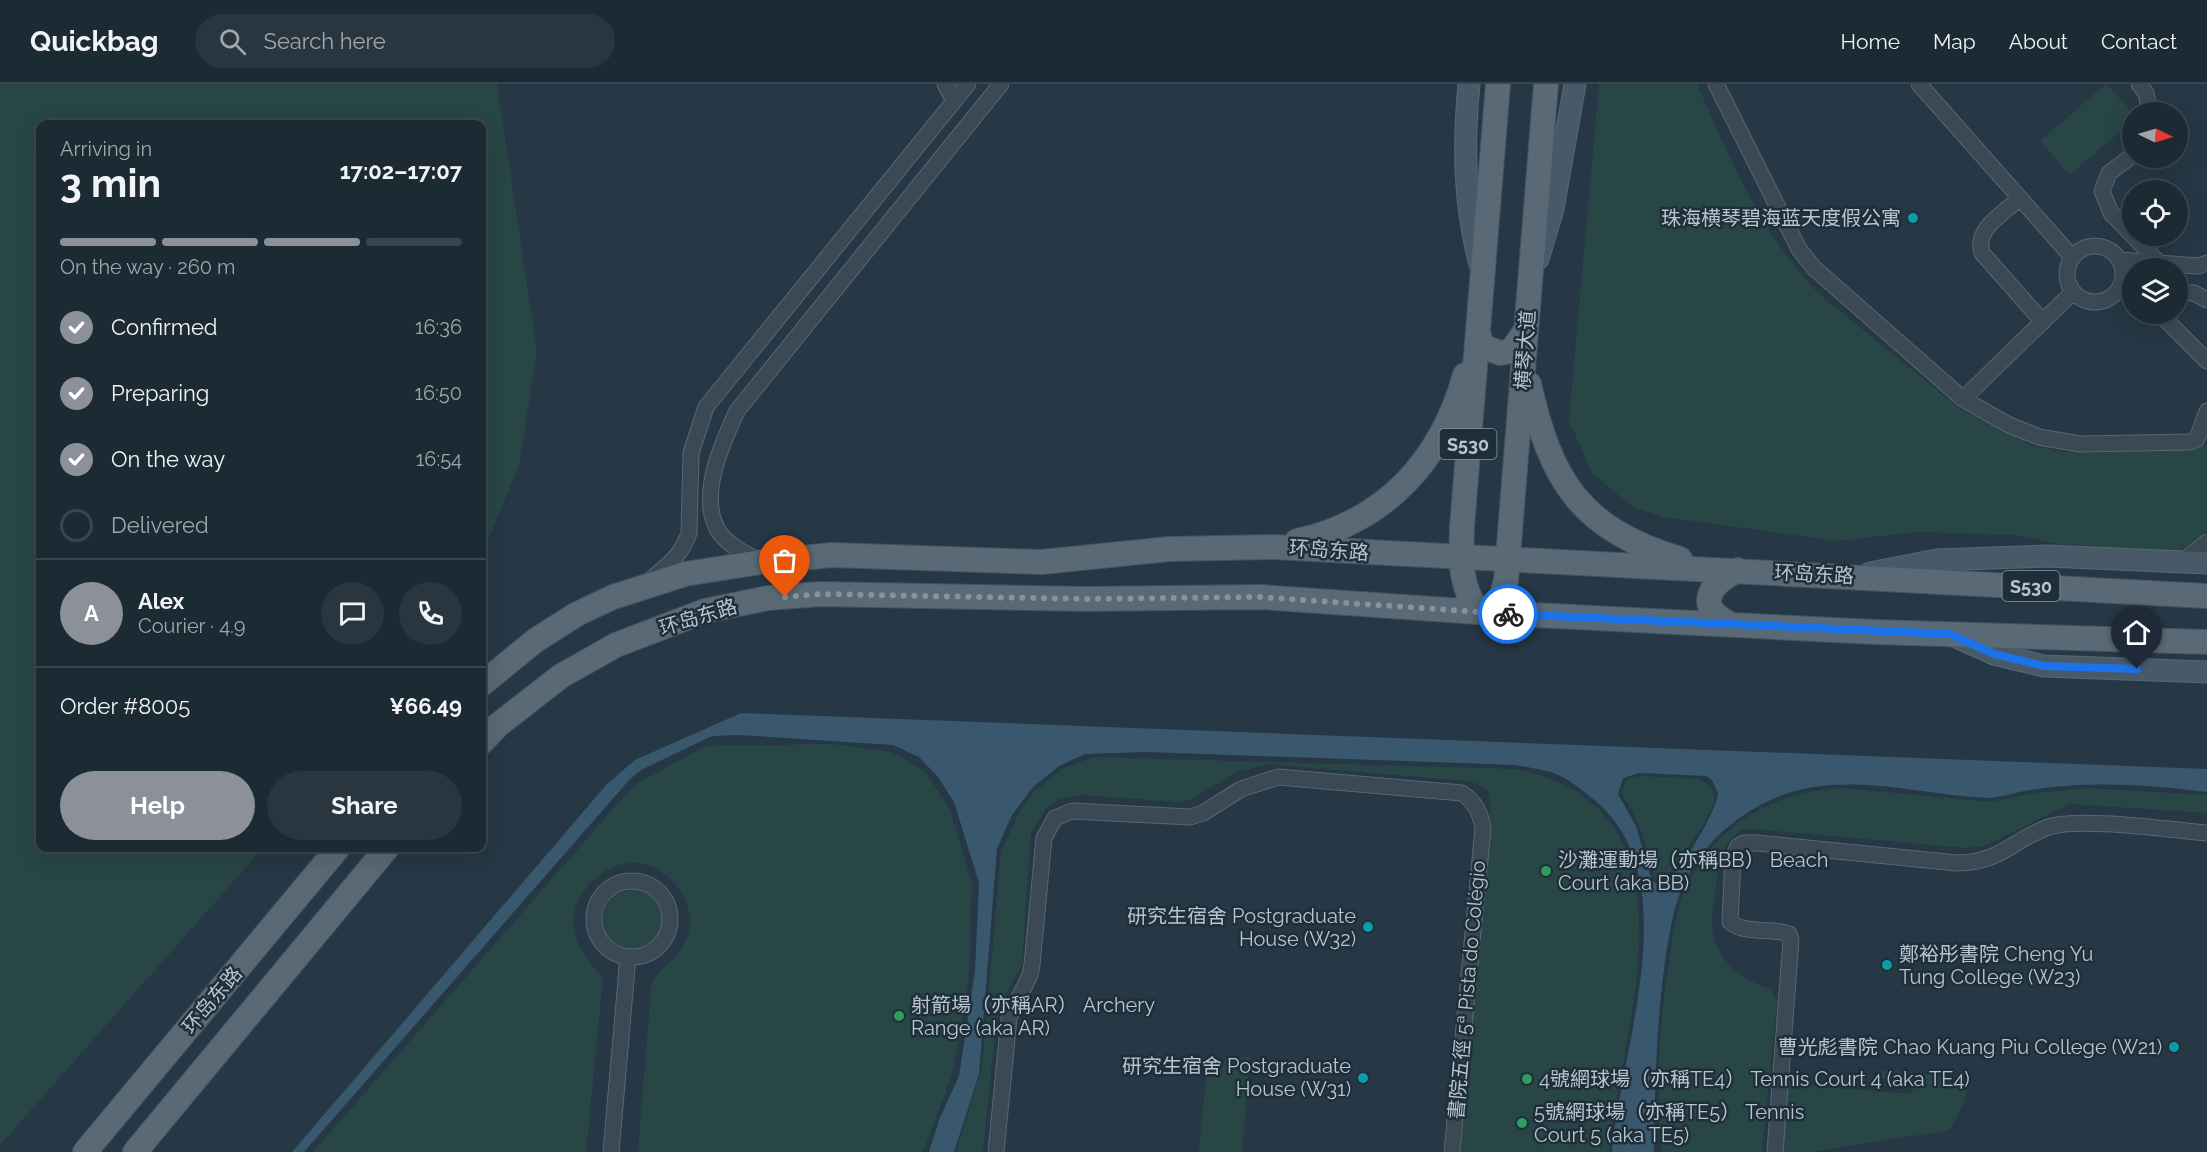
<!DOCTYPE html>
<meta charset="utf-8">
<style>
:root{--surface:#1c2a34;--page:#293640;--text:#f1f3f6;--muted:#a0a7ac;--line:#3a464f;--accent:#8c9099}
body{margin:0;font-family:Raleway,"Noto Sans SC",sans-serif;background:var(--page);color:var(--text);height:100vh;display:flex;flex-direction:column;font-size:22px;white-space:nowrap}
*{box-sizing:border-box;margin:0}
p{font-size:20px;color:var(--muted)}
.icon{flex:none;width:33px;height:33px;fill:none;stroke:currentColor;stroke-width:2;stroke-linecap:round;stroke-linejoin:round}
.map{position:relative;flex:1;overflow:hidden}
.panel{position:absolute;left:36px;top:36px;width:450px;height:732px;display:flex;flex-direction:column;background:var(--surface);border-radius:12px;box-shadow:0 6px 24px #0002,0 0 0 2px var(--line)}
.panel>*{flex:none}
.needle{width:39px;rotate:95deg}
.tools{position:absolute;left:2122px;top:18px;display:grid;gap:12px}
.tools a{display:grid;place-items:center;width:66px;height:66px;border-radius:50%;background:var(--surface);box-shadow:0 6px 24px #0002,0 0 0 2px var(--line);font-size:30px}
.pin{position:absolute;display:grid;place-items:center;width:51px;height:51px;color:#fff;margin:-62px -26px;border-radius:50% 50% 50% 0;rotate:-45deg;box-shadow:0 0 6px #0007}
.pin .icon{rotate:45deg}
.courier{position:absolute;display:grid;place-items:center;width:60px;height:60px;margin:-30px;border:4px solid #1a73e8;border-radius:50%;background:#fff;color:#222;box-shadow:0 2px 8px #0007}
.summary em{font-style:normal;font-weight:700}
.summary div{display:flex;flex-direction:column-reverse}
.summary{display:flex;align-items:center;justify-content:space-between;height:102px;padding:0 24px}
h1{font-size:39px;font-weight:700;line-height:45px}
.bar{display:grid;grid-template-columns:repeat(4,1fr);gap:9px 6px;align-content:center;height:72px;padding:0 24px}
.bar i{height:8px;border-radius:4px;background:var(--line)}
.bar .active{background:var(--accent)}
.bar p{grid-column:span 4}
.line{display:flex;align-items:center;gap:15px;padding:0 24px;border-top:2px solid var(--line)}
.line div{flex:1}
.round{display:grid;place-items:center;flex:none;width:63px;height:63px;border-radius:32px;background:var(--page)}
ol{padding:0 24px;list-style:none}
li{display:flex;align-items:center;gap:18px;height:66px}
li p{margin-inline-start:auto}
li .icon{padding:6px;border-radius:50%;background:var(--accent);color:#fff;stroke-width:4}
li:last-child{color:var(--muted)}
li i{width:33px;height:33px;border:3px solid var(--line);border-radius:50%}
.primary-button{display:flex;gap:12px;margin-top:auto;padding:12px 24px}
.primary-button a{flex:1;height:69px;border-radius:36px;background:var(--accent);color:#fff;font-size:24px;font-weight:700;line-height:69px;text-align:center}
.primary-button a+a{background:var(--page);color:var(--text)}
header{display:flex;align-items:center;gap:36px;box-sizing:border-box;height:84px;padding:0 30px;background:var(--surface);border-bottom:2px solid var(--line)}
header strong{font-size:28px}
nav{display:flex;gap:33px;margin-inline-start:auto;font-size:21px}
.search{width:420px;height:54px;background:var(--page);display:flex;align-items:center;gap:15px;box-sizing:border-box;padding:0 21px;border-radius:33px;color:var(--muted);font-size:22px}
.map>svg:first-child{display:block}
.green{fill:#284645}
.water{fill:#39576d;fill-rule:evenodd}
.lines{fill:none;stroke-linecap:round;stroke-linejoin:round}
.minor-casing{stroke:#596772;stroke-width:17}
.secondary-casing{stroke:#596772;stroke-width:23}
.primary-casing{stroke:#44535e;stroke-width:26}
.minor{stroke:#3b4955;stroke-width:15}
.secondary{stroke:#485968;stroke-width:21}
.primary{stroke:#596975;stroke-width:24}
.done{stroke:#85939e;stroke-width:6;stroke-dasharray:0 10.8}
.route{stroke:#1a73e8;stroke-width:8}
.culture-dot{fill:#0f9aa8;stroke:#1f2f3a;stroke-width:2}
.leisure-dot{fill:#2e9e5b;stroke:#1f2f3a;stroke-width:2}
.labels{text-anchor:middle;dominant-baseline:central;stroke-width:5;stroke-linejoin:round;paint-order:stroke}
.shield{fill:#1f2f3a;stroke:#8a97a2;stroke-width:1.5}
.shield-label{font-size:18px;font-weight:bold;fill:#b8c4ce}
.poi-label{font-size:20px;fill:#b8c4ce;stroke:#1f2f3a;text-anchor:start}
.street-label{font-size:20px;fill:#b8c4ce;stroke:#1f2f3a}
</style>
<header>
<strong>Quickbag</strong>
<div class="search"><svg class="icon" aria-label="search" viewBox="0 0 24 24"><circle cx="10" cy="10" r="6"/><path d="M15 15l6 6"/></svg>Search here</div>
<nav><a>Home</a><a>Map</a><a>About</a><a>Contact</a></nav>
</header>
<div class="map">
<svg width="2207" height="1068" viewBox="0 0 2207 1068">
<rect width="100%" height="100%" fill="#263845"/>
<!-- green -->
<path class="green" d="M0,0h497l40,268 -18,113 -37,90v-431h-442v724h223l-263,297z
M1599,0h98c32,73 65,151 121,209l142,116 72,37 32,6 131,-3 12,-5v87l-30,21 -118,-8 -44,-9 -98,-3 -79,9 -175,-24 -32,-11 -39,-33 -23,-53z
M2106,0l27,29v7l-63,55 -30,-34z
M832,660l60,8 33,19 25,38 22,75 -3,91 -17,100 -29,77h-285c3,-38 6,-76 9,-114 2,-18 2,-37 5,-54 3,-16 35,-25 38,-60 1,-19 -8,-34 -22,-47 -33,-33 -86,-4 -94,37 -5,24 14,47 29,64l-17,174h-273l321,-367 72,-39z
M1093,673l423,12c192,39 106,251 93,383h-148l29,-346c1,-18 -8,-22 -24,-25l-198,-17 -32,8 -46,28 -12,2 -97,-7 -22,4 -13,9 -15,24 -9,132 -22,41 -4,19 -13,128h-27l26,-84 19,-217 21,-44 13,-16 27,-22z
M1641,692l57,3c9,3 17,10 16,20 -1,15 -40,72 -52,82l-7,-2 -16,-55 -18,-32 7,-14z
M1844,704l146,14 43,-9 55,-5 119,7v18l-137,-9 -86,42 -18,2 -212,-19 -13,1c-20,15 -22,33 -25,57 -1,12 -5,26 -4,38 1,34 30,55 59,64l6,13 -15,150h-101c-4,-61 -3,-121 7,-182 4,-26 6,-55 17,-80 30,-66 89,-99 159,-102z
M603 836a30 30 0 1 1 60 0a30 30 0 1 1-60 0Z
M1250,972l-8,96h-43l8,-88z
M1878,986l70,6 18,12 -1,12 -15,30 -138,22h-31l3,-73 6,1v4l122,10 1,-14 -35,-2z"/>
<!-- water -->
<path class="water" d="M741,629l1466,56v23c-42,-5 -85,-9 -127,-7 -16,1 -33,2 -50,5 -14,2 -30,8 -44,8 -56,-3 -116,-20 -172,-11 -54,8 -106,46 -130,96 -11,25 -15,52 -19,79 -9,63 -10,126 -11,190h-42c8,-103 78,-276 -19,-353 -12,-10 -27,-22 -42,-27 -12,-3 -24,-5 -36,-7l-368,-13 -62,2 -26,12 -26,21 -21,28 -15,34 -18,225 -25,78h-25l10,-32 20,-44 16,-105 4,-88 -25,-81 -16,-25 -19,-20 -26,-12 -154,-10 -27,1 -71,34 -11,9 -326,373h-12l315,-368 28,-24zM1639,689l67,3 6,4 6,13c-1,18 -41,87 -59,92l-7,-4 -16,-55 -18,-32 5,-16z"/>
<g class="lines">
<defs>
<path id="minor" d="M945,0l9,17
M1716,0l83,165 15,19 149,131 46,26 30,12 41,7 110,-2 7,-3 10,-28
M1919,0l153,173
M2139,0l7,9 4,19
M2133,71l-24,18 -7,18 9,22 49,51 -1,4
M2020,114c-16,15 -46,31 -38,55l61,69
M2067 190a28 28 0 1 1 56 0a28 28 0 1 1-56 0Z
M2119,176l79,6 9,-3
M2178,208l16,1 13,7
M2160,230l47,47
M1963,315l110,-107
M761,478c-15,-8 -32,-16 -42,-30 -22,-35 3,-88 18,-121l264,-327
M2180,479l27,-21
M649,497c18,-15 33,-26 40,-48l2,-80 15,-46 262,-323
M594 835a38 38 0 1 1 76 0a38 38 0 1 1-76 0Z
M611,1068l17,-195
M996,1068l13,-134 21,-43 2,-10 12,-127 11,-20 17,-7 118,6 13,-4 38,-24 37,-12 184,16c13,9 18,19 21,35l-31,324
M1775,1068l16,-212 -2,-6c-19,-7 -42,1 -59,-12l3,-64 5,-12 6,-3h13l200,20c44,-1 53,-21 89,-35 30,-12 125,2 161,5"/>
<path id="secondary" d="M1469,0c-6,63 -5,123 12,184
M1538,175l15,-50 22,-125
M1870,489l67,-13 110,-4 160,7
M1954,552l40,18 50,12 163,6"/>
<path id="primary" d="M1478,248l4,14 18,7 11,-2 15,-21
M1529,300c22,97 51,145 151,175
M1297,457c88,-19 144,-80 168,-166
M1479,528c-20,-25 -18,-54 -17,-85l36,-443
M1492,529l8,-13 6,-19 40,-497
M1732,541c-37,-17 -25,-40 6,-55
M482,600l54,-44 41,-26 36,-17 72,-23 76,-12 71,-7 210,7 127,-13 105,-2 933,49
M482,658l16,-17 63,-49 55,-31 89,-34 63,-13 52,-4 266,5 174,-2 232,16 383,19 332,10
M85,1068l253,-304
M135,1068l252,-304"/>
</defs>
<!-- minor casing -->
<use href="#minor" class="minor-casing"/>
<!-- secondary casing -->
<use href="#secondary" class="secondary-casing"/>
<!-- primary casing -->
<use href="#primary" class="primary-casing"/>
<!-- minor -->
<use href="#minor" class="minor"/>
<!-- secondary -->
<use href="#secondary" class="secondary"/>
<!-- primary -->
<use href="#primary" class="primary"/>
</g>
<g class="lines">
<!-- done -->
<path class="done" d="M785,513l35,-3 266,5 174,-2 248,17"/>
<!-- route -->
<path class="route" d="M1508,530l442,20 44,20 50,12 93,3"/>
</g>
<!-- markers -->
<g class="culture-dot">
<circle cx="1913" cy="134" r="6"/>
<circle cx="1368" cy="843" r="6"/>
<circle cx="1887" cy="881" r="6"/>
<circle cx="2174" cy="963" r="6"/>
<circle cx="1363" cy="994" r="6"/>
</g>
<g class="leisure-dot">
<circle cx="1546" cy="787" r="6"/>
<circle cx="899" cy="932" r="6"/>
<circle cx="1527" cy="995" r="6"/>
<circle cx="1522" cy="1039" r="6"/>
</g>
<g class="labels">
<!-- shield labels -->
<g class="shield">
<rect x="1439.5" y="345" width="57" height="30" rx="4.5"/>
<rect x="2002.5" y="487" width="57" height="30" rx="4.5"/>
</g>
<g class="shield-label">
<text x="1468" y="360">S530</text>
<text x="2031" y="502">S530</text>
</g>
<!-- poi labels -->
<g class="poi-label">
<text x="1901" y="134" text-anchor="end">珠海横琴碧海蓝天度假公寓</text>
<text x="1558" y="776">沙灘運動場（亦稱BB） Beach<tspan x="1558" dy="23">Court (aka BB)</tspan></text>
<text x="1356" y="832" text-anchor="end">研究生宿舍 Postgraduate<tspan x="1356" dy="23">House (W32)</tspan></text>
<text x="1899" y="870">鄭裕彤書院 Cheng Yu<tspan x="1899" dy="23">Tung College (W23)</tspan></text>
<text x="911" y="921">射箭場（亦稱AR） Archery<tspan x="911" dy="23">Range (aka AR)</tspan></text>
<text x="2162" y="963" text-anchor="end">曹光彪書院 Chao Kuang Piu College (W21)</text>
<text x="1351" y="982" text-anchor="end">研究生宿舍 Postgraduate<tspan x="1351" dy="23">House (W31)</tspan></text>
<text x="1539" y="995">4號網球場（亦稱TE4） Tennis Court 4 (aka TE4)</text>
<text x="1534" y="1028">5號網球場（亦稱TE5） Tennis<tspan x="1534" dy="23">Court 5 (aka TE5)</tspan></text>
</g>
<!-- street labels -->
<g class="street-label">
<text transform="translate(1525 266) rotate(-86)">横琴大道</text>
<text transform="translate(1329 466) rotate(4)">环岛东路</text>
<text transform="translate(1814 490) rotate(3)">环岛东路</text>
<text transform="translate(698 533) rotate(-17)">环岛东路</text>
<text transform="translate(1467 906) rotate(-85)">書院五徑 5ª Pista do Colégio</text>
<text transform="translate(212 916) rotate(-50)">环岛东路</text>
</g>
</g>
</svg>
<div class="tools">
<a><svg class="needle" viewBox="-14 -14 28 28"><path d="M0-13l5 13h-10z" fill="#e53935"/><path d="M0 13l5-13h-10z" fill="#a0a7ac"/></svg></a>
<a><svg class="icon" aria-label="locate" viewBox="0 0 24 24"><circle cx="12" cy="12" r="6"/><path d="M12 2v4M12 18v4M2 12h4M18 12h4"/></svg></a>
<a><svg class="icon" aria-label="layers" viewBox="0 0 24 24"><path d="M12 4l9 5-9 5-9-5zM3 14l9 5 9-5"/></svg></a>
</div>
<div class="pin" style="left:785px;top:513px;background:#ea580c"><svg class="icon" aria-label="bag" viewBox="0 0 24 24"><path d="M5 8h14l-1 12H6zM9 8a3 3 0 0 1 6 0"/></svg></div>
<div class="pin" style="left:2137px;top:585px;background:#1f2937"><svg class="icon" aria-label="home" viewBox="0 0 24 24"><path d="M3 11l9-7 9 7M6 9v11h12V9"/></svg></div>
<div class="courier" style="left:1508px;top:530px"><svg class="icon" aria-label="bike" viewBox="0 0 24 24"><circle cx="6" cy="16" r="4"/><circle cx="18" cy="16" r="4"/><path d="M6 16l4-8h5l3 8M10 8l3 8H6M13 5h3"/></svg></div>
<section class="panel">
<div class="summary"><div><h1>3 min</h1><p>Arriving in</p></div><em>17:02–17:07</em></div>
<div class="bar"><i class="active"></i><i class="active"></i><i class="active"></i><i></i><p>On the way · 260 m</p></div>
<ol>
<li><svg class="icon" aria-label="check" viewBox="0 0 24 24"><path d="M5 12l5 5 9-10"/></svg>Confirmed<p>16:36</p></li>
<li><svg class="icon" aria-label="check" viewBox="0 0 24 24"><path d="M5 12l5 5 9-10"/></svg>Preparing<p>16:50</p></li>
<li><svg class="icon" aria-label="check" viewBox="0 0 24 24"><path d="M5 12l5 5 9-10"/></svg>On the way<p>16:54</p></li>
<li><i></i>Delivered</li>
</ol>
<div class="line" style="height:108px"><b class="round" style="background:var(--accent);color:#fff">A</b><div><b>Alex</b><p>Courier · 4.9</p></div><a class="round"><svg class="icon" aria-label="chat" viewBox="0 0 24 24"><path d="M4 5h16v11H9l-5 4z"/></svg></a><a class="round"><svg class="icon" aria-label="phone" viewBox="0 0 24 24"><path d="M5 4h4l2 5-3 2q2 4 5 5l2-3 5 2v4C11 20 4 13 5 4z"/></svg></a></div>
<div class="line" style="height:78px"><div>Order #8005</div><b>¥66.49</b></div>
<div class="primary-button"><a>Help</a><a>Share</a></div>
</section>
</div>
